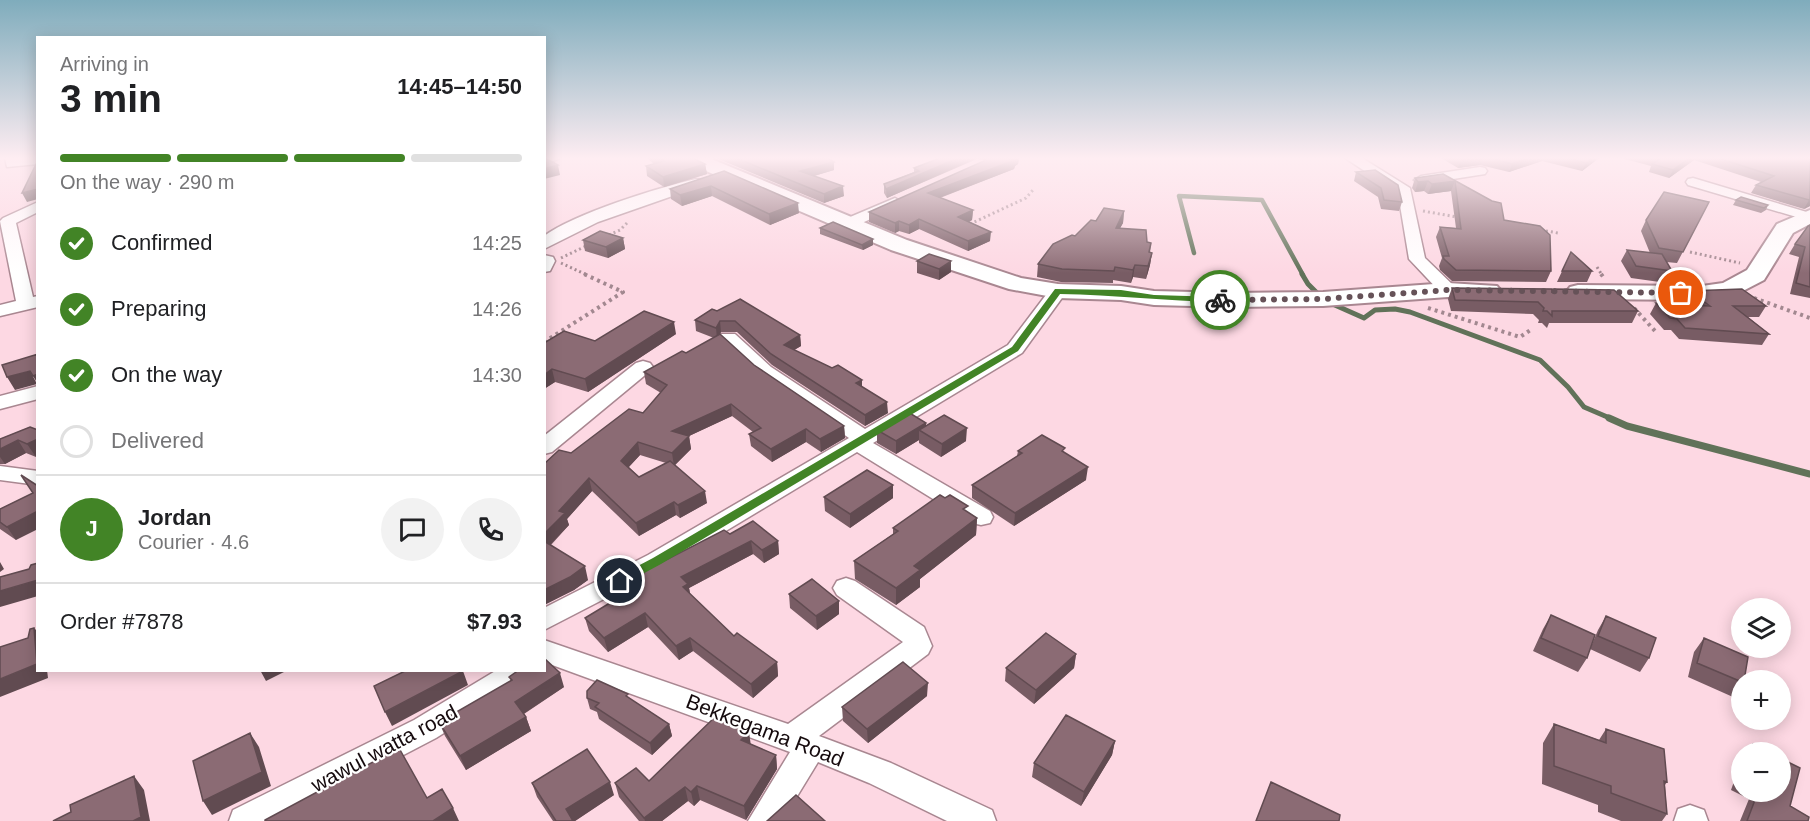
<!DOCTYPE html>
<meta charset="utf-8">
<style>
:root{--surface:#fff;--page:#f2f2f2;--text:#202124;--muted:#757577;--line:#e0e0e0;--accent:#428426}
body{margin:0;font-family:Helvetica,sans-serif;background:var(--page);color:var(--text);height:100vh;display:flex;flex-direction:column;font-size:22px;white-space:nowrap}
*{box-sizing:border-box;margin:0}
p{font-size:20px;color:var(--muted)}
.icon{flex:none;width:33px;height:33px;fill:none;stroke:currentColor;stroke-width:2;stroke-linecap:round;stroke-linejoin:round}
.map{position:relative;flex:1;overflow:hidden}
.sheet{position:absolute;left:36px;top:36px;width:510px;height:636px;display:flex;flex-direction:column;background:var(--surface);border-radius:0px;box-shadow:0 3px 15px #0003}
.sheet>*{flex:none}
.buttons{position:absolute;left:1731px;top:598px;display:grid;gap:12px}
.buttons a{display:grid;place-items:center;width:60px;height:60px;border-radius:50%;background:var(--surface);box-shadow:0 3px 15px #0003;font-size:30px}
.pin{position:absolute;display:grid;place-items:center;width:51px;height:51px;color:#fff;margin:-26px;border:3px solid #fff;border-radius:50%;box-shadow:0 2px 6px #0007}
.courier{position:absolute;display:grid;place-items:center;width:60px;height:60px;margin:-30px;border:4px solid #428426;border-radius:50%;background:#fff;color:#222;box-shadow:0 2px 8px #0007}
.overview em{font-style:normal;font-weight:700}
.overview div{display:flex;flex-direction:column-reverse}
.overview{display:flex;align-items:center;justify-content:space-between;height:102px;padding:0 24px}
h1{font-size:39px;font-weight:700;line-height:45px}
.bar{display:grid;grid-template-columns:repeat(4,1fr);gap:9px 6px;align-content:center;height:72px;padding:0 24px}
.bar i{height:8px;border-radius:4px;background:var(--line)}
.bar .selected{background:var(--accent)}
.bar p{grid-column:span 4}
.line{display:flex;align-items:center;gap:15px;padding:0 24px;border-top:2px solid var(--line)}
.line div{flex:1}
.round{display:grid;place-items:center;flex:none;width:63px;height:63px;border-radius:32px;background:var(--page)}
ol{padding:0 24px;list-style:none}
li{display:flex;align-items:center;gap:18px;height:66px}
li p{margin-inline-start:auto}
li .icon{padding:6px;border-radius:50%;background:var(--accent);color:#fff;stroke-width:4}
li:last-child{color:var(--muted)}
li i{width:33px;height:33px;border:3px solid var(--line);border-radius:50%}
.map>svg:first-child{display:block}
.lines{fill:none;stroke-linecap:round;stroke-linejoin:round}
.stream-far2{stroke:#617259;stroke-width:4.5}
.stream-far1{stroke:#617259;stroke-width:5}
.stream{stroke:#617259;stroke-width:7}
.street-casing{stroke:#a98791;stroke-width:3}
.secondary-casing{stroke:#a98791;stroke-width:4}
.path-far1{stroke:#a28890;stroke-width:3;stroke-dasharray:2 3;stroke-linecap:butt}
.path{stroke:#a28890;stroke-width:4;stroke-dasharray:3 4;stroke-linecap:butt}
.street{fill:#fff;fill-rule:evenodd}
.secondary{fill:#fff;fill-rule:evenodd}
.wall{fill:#785c64;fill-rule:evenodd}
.shaded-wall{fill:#614b51}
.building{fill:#8b6b74;stroke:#614b51;stroke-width:1.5}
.route{fill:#428426}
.done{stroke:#665258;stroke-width:6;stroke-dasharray:0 10.8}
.labels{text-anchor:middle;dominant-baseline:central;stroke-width:4.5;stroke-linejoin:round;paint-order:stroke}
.near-street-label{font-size:21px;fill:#150a0d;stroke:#fff}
</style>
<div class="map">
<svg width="1810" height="821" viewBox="0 0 1810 821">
<rect width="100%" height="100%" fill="#fdd8e3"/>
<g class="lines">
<!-- stream-far2 -->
<path class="stream-far2" d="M1194,253l-15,-57 83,4 41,75"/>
<!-- stream-far1 -->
<path class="stream-far1" d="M1302,274l6,10 12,12
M1328,302l36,16 11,-8 20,-1 15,3 130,48 28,27 16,20 28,12"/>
<!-- stream -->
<path class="stream" d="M1609,418l18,8 183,48"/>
<defs>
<path id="street" d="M5,158h33v6l-31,3z
M544,158h16l-16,7z
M1345,158h17l48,30 15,70 29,28 3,4 -3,4h-12l-33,-35 -11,-66z
M1480,167l5,1 2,3 -2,3 -64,10 -7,-4 7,-4z
M1693,178l117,35v8l-122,-36 -2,-3 2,-3z
M696,179l5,1 2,3 -2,3 -103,36 -54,27v-13c32,-23 113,-48 152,-57z
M895,198l8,5 -3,3 -45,20 -6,2 -8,-5 2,-3z
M38,202v10l-22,11 17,74 5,-1v11l-38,9v-11l16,-4 -16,-80 3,-3z
M544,255l9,2 2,4 -5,10 -6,1z
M1058,286l6,1 3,4 -45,62 -149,90 117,68 3,6 -3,6 -9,2 -9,-2 -115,-71 -191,115 -122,63v-22l104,-53 201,-117 -92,-63 -36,-33 -2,-4 2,-4h14l36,33 94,62 143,-84 44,-58z
M643,361l7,2 3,4 -3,4 -98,81 -8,2v-18l92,-73z
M38,386v13l-38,10v-13z
M0,466l38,5v14l-38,-5z
M846,578l9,3 69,46 8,19 -4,8 -109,82 72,27 101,47 4,11h-49l-78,-38 -51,-21 -36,59h-34l42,-69 -246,-90v-22l244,84 115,-82 -66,-47 -4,-7 4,-7z
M497,670h38l-4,8 -95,60 -159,83h-48l4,-11 181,-90z
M1690,805l14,5 4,11h-34l4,-12z"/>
<path id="secondary" d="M683,158h26l198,82 114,38 37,6 63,2 33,5 77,2 92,-1 125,-9 49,3 4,5 -4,5 -8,2 -41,-1 -125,9 -92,1 -77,-2 -33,-5 -63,-2 -49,-9 -118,-39 -206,-88z
M1810,210v14l-17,9 -29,47 -27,14 -35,6 -124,-1 -8,-2 -4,-5 4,-5 8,-2 124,1 21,-3 24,-13 30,-46z"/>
</defs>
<!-- street casing -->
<use href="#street" class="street-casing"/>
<!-- secondary casing -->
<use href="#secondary" class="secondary-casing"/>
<!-- path-far1 -->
<path class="path-far1" d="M1423,211l34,6
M970,224l56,-26 7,-8
M1541,230l17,3
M609,235l11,-5 7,-7
M1690,252l50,11
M561,258l25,-12
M561,263l26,12
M1597,267l5,8"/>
<!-- path -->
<path class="path" d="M1601,274l3,4
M1754,298l56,20
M1428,308l92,29 12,-8
M1634,308l21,23
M544,342l79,-50 -39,-18"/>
<!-- street -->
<use href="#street" class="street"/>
<!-- secondary -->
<use href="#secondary" class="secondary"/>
</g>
<!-- wall -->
<path class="wall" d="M647,158h46l12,6 2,10 -43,13 -17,-11 -1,-10 8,-2z
M716,158h112l6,12 -20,6 30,20 -20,7z
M940,158h79l-1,6 -3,2 -1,3 -74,29 33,12 -1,10 -3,2 21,19 -22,10 -49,-22 -10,5 -10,-3 -4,2 -26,-11v-10l115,-51 -1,-1 -6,-1 -90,39 -3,-5v-9l30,-12v-4z
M1441,158h158l-17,13 -40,-10 -33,11 -29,-7 -22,3z
M1621,158h189v48l-6,3 -53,-16 5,-8 5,-3 -67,-22 -25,18 -20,-6 2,-6z
M724,171l75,42 -29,12 -58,-29 -30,10 -11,-7 -1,-10z
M1356,172l46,30 -3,9 -18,-2 -3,-12 -24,-16z
M1443,174l49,27 12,19 47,51 -5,11 -94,-1 -12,-11 -1,-4 3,-8 -6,-21 4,-10 16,1 -5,-37 -23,3 -4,-3 -9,1 -3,-4 3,-10z
M1736,200l32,5 -2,5 -5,3 -28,-8z
M1709,202l-32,61 -11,-1 6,9 -5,12 -36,-5 -10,-17 6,-11 23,3 -9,-22 5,-11z
M1124,211l-1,12 -3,5 27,14 4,1 -1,9 2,1 -2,12 -4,14 -13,-2 -2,6 -18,-3v3l-52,-1 -24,-5 1,-13 37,-28 21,-15z
M1810,225v73l-20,-4 9,-37 -10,-3 6,-10z
M820,228l53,17 -10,5 -43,-16z
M623,238l2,11 -17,9 -23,-7 -2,-11z
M1571,252l21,19 -5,11h-30z
M917,261l34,11 -12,8 -22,-7z
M1452,288l100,5 86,18 -6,12h-83l-2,5 -5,-5h-4l1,-3 -6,-6 -82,-3 -3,-12z
M1690,291l76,15 -7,11h-11l21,17 -7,11 -83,-6 -8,-9h-7l-14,-16 6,-11 32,2 -3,-3z
M712,309l88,26 1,11 -7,4 38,18 30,12v7l26,26 -23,13 -93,-61 -35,-33h-16l-2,3 35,30 90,61 1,12 -24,14 -15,-10 -34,20 -21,-16 -2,-12 4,-2 -21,-16 -43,20 2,13 -16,16 32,38 -27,15 -4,-3 -37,21 -47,-45 -25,28 2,6 -18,20 37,35 -14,10 -30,15v-141l27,-11 72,-40 18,-20 -15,-9 -2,-12 42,-19 28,-15 -18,-7 -1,-11zM640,455l26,8 -27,14 -10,-10z
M676,334l-88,58 -33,-10 -11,7v-46l51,-2z
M926,423v3l40,15 -25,16 -22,-14v-3l-23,14 -19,-11v-13z
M30,427l6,30 -10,-4 -21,11h-5v-25z
M1018,451l47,2 21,27 -72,46 -42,-28v-13l45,-29z
M893,485v13l-43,30 -25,-17 -1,-14z
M33,493l-17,47 -16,-11v-20z
M968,512l9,6 -1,17 -56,44v8l-24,18 -41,-26 -1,-18 39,-27v-6z
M730,534l48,7 1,13 -15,9 -11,-9 -64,34 1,6 44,42 43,26 1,14 -25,22 -60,-47 -14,9 -31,-33 -40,25 -19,-21 -4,-13 43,-26 -3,-11z
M789,594l50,20 -22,16 -27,-22z
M1551,615l36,43 -9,14 -45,-21 10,-22z
M1606,616l43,42 -9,14 -50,-23 8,-19z
M1704,638l38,43v4l-9,12 -45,-20 6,-25z
M1076,654l-2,14 -40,36 -29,-23 1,-13z
M509,677l55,10 -40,27 2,3 5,14 -65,39 -21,-34 -6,-14 72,-41z
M927,696l-59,47 -25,-22 -1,-14z
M587,698h42l40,26 3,12 -20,19 -53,-36 -2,-7 -7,-3z
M1554,724l45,16 7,-11 61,53 -2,3 2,29 -5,7h-41l-23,-9v-7l-56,-21 1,-41z
M1115,741l-3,14 -31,51 -49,-29 2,-14z
M750,744l26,11 1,14 -31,51 -46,-20 -6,6 -6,-5 -26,20h-23l-20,-24 -4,-14 34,-2z
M1753,744l17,9h-24z
M1742,759v33h38l10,14 18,15h-68l9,-22 -18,-9z
M532,783l82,12 -39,26h-22l-16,-24z"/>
<!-- shaded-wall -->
<path class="shaded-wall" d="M958,158h19l-90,40 -1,-9z
M1011,158h8l-1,6 -3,2 -1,3 -86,33v-9z
M1470,158h13l-3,7 -22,3 3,-8z
M1527,158h15v3l-33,11 3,-8z
M1592,158h7l-17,13 4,-8z
M1689,158h6l-1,2 -25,18 4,-8z
M834,162v8l-34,10v-9z
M705,164l2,10 -43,13 -1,-10z
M558,165l2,10 -16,4v-10z
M1428,181l-4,10 -9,1 3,-10z
M1455,181l-4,10 -23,3 4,-10z
M711,186l1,10 -30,10 -2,-11z
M843,186l1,10 -20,7v-9z
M38,189v10l-11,3 -5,-9z
M1810,199v7l-6,3 5,-9z
M798,203l1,10 -29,12 -1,-11z
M973,210l-1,10 -14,7v-10z
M1124,211l-1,12 -9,16 2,-11z
M919,219v10l-10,5v-9z
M899,221v10l-4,2v-10z
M991,232l-1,9 -22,10v-10z
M623,238l2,11 -17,9 -2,-11z
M873,239v6l-10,5 -1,-5z
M1152,253l-2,12 -4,14 2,-13z
M951,261v11l-12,8v-11z
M1135,265l-2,12 -2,6 2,-13z
M720,321l1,11 -4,7 -1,-11z
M674,322l2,12 -88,58 -3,-13z
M800,335l1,11 -17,10v-11z
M552,369l3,13 -11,7v-14z
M30,371l7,13 -22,6 -8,-13z
M38,374v10l-5,-8z
M862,380v12l-6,-9z
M887,402l1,11 -23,13v-11z
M731,404l1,12 -58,27 -2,-12z
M926,423v11l-7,-4v10l-23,14v-13z
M844,426l1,12 -24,14 -1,-13z
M967,428l-1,13 -25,16 1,-13z
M806,429v13l-34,20 -1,-13z
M689,436l2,13 -17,17 -2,-13z
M38,439v17l-2,1 -9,-13z
M18,440l8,13 -21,11 -5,-7v-8z
M638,442l2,13 -17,18 -2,-12z
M1088,467l-2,13 -72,46 1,-13z
M589,478l3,13 -25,28 2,6 -25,26v-17l15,-23z
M893,485v13l-43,30v-14z
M705,491l2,12 -27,15 -2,-13z
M674,502l2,13 -37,21 -3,-13z
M38,511v18l-22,11 -9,-13z
M977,518l-1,17 -56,44v8l-24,18v-17l18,-22z
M751,541l2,13 -64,34 2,10 -6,3 -4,-24z
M778,541l1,13 -15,9 -2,-13z
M0,562l4,7 -4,3z
M585,566l3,14 -14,10 -30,15v-15z
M38,580v16l-38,11v-16z
M839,601v13l-22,16 -1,-14z
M645,613l3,14 -40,25 -4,-14z
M34,628l4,4v38h9l1,8 -48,19v-18l37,-15z
M690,638l3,13 -14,9 -3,-14z
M1076,654l-2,14 -40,36 2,-14z
M777,662l1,14 -25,22 -2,-14z
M260,670h28l-22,11z
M463,671l5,14 -76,41 -7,-14z
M560,673l4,14 -44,29 -5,-14z
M928,683l-1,13 -59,47 -1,-14z
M526,717l5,14 -65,39 -6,-14z
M669,724l3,12 -20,19 -2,-12z
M749,732l2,14 -10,-6z
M250,733l9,14 12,39 -59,29 -9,-14z
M1115,741l-3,14 -31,51 3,-14z
M776,755l1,14 -31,51 -2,-14z
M134,776l10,14 6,31h-17z
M610,782l4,13 -39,26h-5l-4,-12z
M697,786l3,14 -6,6 -3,-14z
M685,787l3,14 -26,20h-17l-1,-3z
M453,808l6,13h-26z"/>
<!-- building -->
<path class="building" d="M544,158h2l12,7 -14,4z
M660,158h33l12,6 -42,13 -17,-11 18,-5z
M736,158h92l6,4 -34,9 43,15 -19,8z
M940,158h18l-72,31 -2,-5 35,-13 -5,-3z
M986,158h25l-1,1 5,1 -87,33 45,17 -15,7 33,15 -23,9 -49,-22 -10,6 -10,-4 -4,2 -26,-11 115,-51z
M1491,158h36l-15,6z
M1568,158h24l-6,5z
M1657,158h32l-16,12 -21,-6 8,-5z
M1718,158h92v41l-1,1 -53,-15 18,-9z
M38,160v29l-16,4z
M1375,170l23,15 4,17 -18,-2 -3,-12 -25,-16z
M724,171l74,32 -29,11 -58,-28 -31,9 -10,-6z
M1443,174l49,27 9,2 3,17 36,6 10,9 1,36 -95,-1 -12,-11 -1,-3h6l-9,-29 21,2 -6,-48 -23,3 -4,-3 -10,1 -3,-4z
M1664,192l45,10 -26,50 -24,-4 -13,-28z
M1741,197l27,8 -4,3 -28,-8z
M1104,208l20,3 -8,17 30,2 1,12 4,1 -2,9 3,1 -4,13 -13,-1 -2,5 -18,-3 -1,4 -52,-2 -24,-5 15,-20 19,-9 3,1 16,-16 5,1z
M833,222l40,17 -11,6 -42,-17z
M1810,225v62l-14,-4 9,-36 -10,-3 13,-18z
M600,231l23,7 -17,9 -23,-7z
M1627,250l35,4 10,17 -36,-5z
M1571,252l21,19h-30z
M929,254l22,7 -12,8 -22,-8z
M1452,288l100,1v4l2,-4 60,1 24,21h-86v5l-5,-5h-4l1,-3 -6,-6 -83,-2z
M1742,289l24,17h-33l36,28 -84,-6 -8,-9 -7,-1 -14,-15 54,3 -20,-15z
M740,299l60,36 -16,10 48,23 6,-3 24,15 -6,3 31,19 -22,13 -94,-61 -36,-33h-15l-4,7 -21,-8 17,-11 5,2z
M644,311l30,11 -89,57 -33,-10 -8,6v-32l20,-12 31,10z
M720,334l34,31 90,61 -24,13 -14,-10 -35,20 -22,-15 12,-6 -30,-24 -59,27 17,5 -17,17 -34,-11 -17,19 18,16 31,-16 35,30 -27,14 -4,-3 -38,21 -47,-45 -30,33 6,2 -21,21v-70l15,-14 12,3 58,-44 14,4 24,-28 -23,-13 38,-21 4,2z
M38,354v20l-5,2 -3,-5 -23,6 -5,-12z
M908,412l18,11 -30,18 -19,-11z
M944,415l23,13 -25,16 -23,-14z
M30,427l8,3v9l-11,5 -9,-4 -18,9v-10z
M1042,435l23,13 -3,3 26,16 -73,46 -43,-28 50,-32 -4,-2z
M867,470l26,15 -43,29 -26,-17z
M21,475l17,11v25l-31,16 -7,-5v-13l33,-16z
M940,495l5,3 5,-3 18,11 -5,3 14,9 -63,48 6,4 -24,18 -42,-27 44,-30 -5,-3z
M753,521l25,20 -16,9 -11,-9 -70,36 7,7 -5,3 51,49 3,-3 40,29 -26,22 -61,-46 -14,8 -31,-33 -41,25 -19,-20 48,-29 -8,-8 99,-51 6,4z
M544,541l41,25 -15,11 -26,13z
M38,563v17l-38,11v-14l29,-8 2,-4z
M812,579l27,22 -23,15 -27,-22z
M1551,615l44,20 -8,23 -46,-20z
M1606,616l50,22 -7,20 -51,-22z
M34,628l3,36 -37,15v-32l28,-9 2,-9z
M1046,633l30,21 -40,36 -30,-22z
M1704,638l44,19 -4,24h-2v1l-45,-19z
M544,658l16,15 -45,29 11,15 -66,39 -21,-34 73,-42 -3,-3 10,-7h25z
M903,662l25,21 -61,46 -25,-22z
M407,670h55l1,1 -78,41 -11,-26z
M597,680l31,14 -2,2 43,28 -19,19 -55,-36 4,-4 -12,-5v-7z
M717,715l11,3 21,14 -8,8 35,15 -32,51 -47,-20 -6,6 -6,-5 -41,31 -29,-35 21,-15 13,13z
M1066,715l49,26 -31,51 -50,-29z
M1554,724l52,19v-14l58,20 3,33 -3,-1 3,33 -56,-21v-7l-57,-20z
M250,733l12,39 -59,29 -10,-40z
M1753,744l17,9h-20z
M399,748l28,50 15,-9 11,19 -20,13h-168v-1z
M587,749l23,33 -44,27 7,12h-17l-24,-38z
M1780,758l20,10 -10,38 19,11 -1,4h-61l11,-29h22z
M134,776l7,41 -8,4h-80l18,-9 -1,-7z
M1271,782l69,33 -1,6h-83z
M796,795l29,26h-58z"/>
<!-- sky -->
<linearGradient id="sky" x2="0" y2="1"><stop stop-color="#7facbc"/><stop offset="0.58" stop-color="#feedf2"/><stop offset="1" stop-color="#feedf2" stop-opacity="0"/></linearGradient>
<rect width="1810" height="273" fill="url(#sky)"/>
<!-- route -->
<path class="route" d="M1055,289l66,1 33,5 66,2 4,3 -4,2c-53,-1 -106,-7 -160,-8l-42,57 -357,213 -37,20h-9v-6l38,-20 359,-211z"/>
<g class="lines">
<!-- done -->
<path class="done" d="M1220,300l103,-1 125,-9 233,3"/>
</g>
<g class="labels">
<!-- near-street labels -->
<g class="near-street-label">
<text transform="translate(765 730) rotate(21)">Bekkegama Road</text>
<text transform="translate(384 748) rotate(-28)">wawul watta road</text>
</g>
</g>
</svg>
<div class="buttons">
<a><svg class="icon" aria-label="layers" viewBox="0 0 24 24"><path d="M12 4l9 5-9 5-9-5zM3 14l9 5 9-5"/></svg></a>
<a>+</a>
<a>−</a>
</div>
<div class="pin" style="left:1681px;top:293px;background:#ea580c"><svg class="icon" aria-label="bag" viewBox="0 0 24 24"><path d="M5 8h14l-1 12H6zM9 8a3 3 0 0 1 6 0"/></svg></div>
<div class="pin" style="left:620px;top:581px;background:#1f2937"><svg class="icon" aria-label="home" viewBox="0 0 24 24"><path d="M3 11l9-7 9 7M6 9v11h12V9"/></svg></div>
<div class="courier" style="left:1220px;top:300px"><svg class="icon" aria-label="bike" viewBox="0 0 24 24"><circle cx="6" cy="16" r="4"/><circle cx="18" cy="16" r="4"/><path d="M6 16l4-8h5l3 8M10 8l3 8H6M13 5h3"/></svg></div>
<section class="sheet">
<div class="overview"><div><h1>3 min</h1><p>Arriving in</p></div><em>14:45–14:50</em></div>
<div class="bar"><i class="selected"></i><i class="selected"></i><i class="selected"></i><i></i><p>On the way · 290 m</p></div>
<ol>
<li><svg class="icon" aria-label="check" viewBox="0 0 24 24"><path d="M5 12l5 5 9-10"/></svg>Confirmed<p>14:25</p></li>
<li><svg class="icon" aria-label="check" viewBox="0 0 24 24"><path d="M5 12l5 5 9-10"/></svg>Preparing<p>14:26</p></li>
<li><svg class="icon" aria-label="check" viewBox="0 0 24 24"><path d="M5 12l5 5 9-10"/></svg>On the way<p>14:30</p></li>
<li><i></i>Delivered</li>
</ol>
<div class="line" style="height:108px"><b class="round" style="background:var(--accent);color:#fff">J</b><div><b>Jordan</b><p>Courier · 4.6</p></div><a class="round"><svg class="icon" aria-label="chat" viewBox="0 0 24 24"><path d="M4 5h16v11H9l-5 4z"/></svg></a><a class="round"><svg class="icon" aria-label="phone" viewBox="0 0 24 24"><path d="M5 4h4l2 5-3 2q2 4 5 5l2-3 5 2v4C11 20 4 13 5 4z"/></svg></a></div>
<div class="line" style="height:78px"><div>Order #7878</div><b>$7.93</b></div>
</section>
</div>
